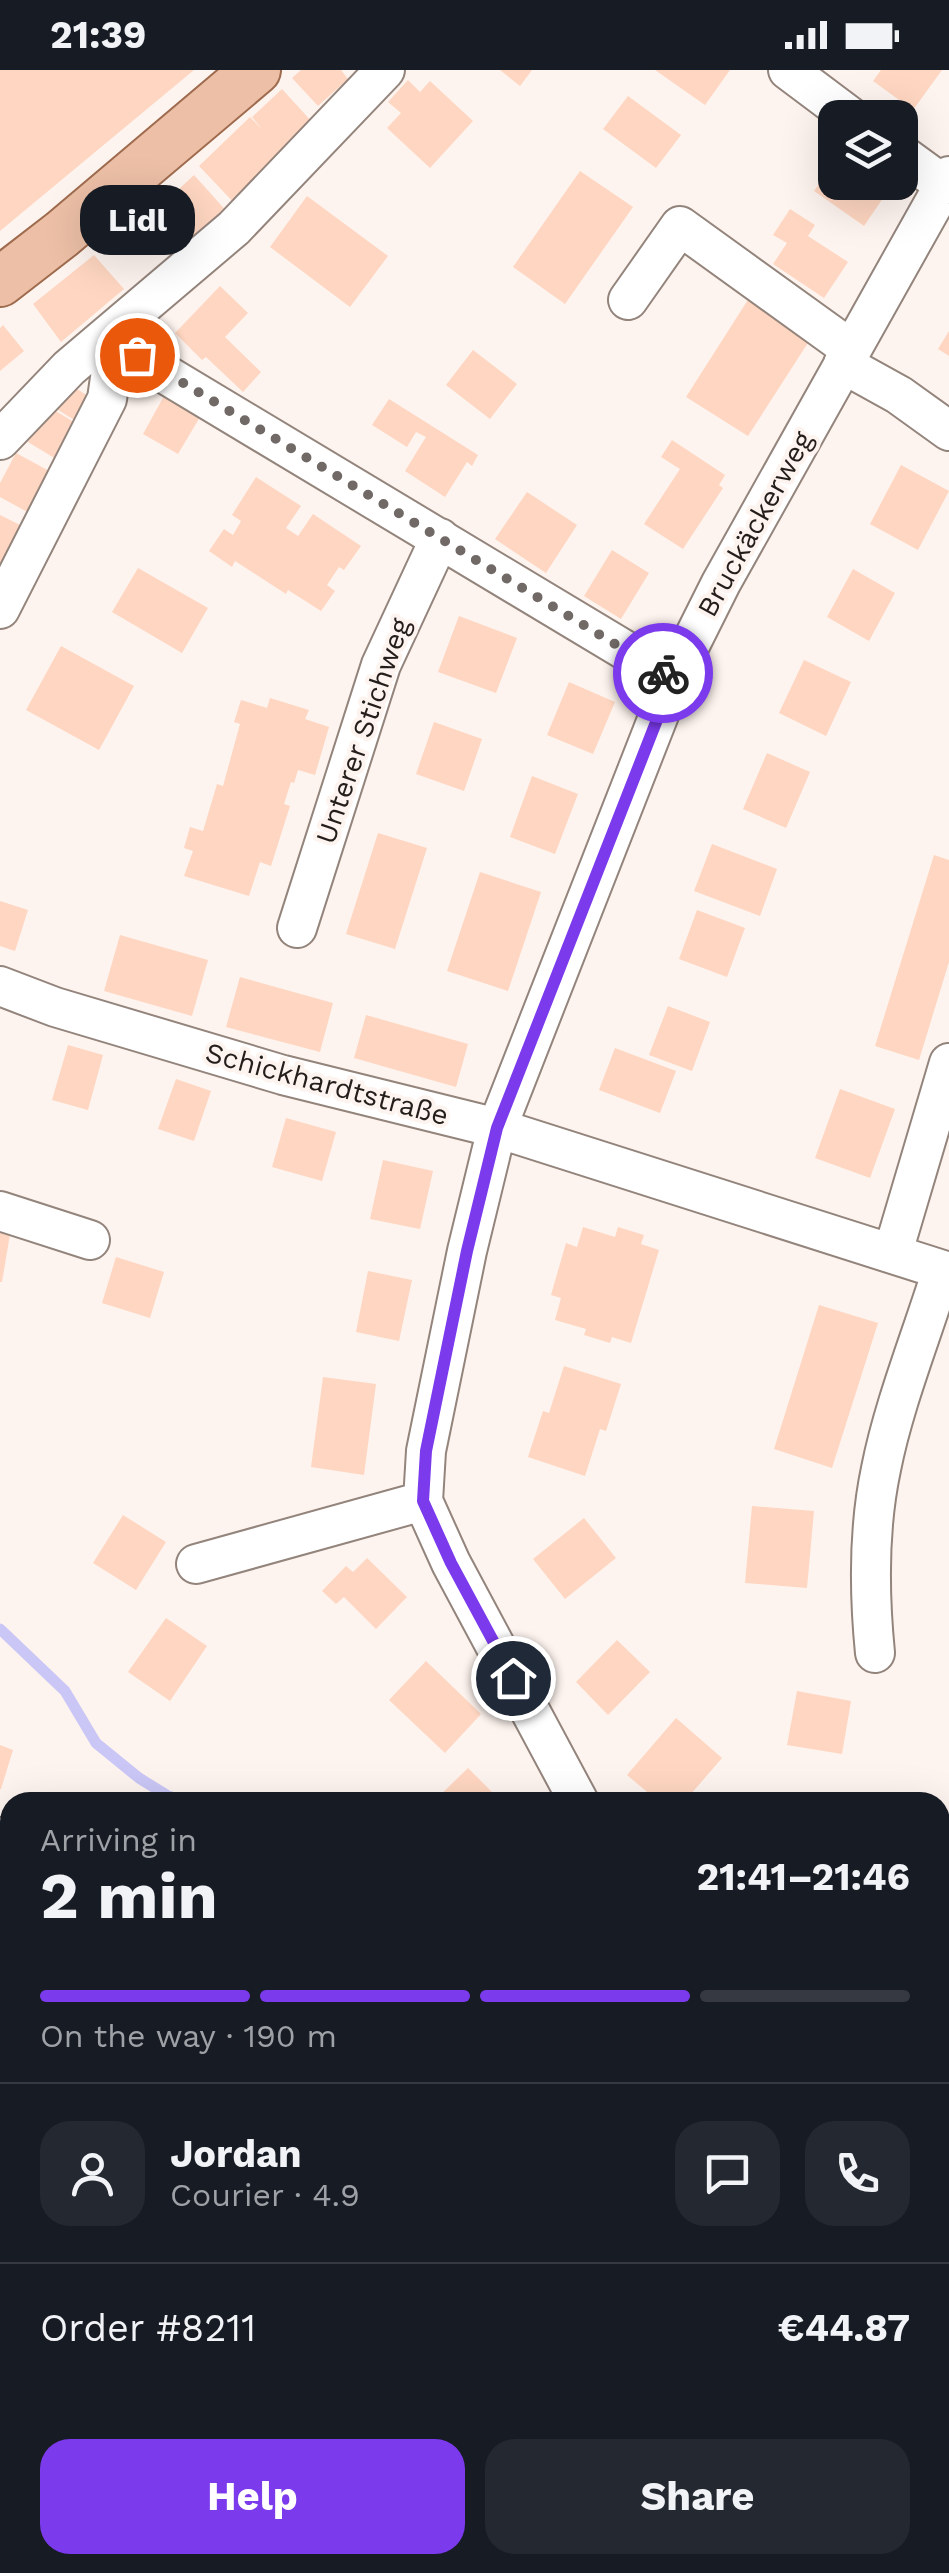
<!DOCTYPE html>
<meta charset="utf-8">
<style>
:root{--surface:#171b24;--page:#242831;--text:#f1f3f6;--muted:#9ea1a6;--line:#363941;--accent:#7c3aed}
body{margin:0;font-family:"Work Sans",sans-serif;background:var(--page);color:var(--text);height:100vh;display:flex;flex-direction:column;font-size:38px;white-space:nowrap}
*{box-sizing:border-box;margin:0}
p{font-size:32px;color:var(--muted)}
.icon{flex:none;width:55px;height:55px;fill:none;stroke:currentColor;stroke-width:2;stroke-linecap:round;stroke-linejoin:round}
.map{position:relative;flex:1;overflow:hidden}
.drawer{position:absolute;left:0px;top:1722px;width:950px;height:782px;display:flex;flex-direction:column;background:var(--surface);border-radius:30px 30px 0 0;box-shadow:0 10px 40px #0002}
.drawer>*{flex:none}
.tools{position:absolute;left:818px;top:30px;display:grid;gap:20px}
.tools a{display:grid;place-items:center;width:100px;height:100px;border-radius:20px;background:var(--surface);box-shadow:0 10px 40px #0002;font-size:50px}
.pin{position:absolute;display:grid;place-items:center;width:85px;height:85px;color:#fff;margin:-42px;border:5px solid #fff;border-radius:50%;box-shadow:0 2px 10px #0007}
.courier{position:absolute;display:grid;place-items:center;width:100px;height:100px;margin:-50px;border:8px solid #7c3aed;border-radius:50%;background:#fff;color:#222;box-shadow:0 2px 12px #0007}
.bubble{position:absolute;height:70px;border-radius:30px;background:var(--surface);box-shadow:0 10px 40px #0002;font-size:32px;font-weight:700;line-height:70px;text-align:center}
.headline em{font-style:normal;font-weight:700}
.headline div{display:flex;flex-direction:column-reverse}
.headline{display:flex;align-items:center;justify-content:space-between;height:170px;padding:0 40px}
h1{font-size:65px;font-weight:700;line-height:75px}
.bar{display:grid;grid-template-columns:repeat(4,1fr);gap:15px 10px;align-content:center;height:120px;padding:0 40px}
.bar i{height:12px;border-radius:8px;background:var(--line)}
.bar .on{background:var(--accent)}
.bar p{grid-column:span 4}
.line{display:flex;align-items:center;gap:25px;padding:0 40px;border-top:2px solid var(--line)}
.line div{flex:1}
.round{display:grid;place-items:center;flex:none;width:105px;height:105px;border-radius:30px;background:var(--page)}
.cta{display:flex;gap:20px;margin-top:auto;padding:20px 40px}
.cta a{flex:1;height:115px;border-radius:30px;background:var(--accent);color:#fff;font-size:40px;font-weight:700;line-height:115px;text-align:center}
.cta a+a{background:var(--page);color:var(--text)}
.status{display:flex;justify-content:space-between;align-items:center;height:70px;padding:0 50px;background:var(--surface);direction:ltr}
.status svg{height:28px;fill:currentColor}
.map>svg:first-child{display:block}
.green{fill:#e1defe}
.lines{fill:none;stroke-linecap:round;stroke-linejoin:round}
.stream{stroke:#cac6f5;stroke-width:11}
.building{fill:#fed6c1}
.minor-casing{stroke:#93847c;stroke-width:42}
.major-casing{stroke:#9e6b4e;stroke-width:52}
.path{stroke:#9e9692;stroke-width:6;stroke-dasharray:5 8;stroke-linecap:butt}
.minor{stroke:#fff;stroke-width:38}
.major{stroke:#ecbfa6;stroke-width:48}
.done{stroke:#706965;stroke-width:10;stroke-dasharray:0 18}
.route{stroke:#7c3aed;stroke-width:12}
.labels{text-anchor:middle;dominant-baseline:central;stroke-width:8;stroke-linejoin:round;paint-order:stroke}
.street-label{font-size:28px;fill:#241e1b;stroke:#fef4ef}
</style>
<div class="status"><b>21:39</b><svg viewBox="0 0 49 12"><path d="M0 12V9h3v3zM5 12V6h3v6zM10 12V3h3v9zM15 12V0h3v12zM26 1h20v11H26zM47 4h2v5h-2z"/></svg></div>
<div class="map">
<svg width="949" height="2503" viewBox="0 0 949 2503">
<rect width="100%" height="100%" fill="#fef4ef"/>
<!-- green -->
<path class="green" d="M0,1912l10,4v149l-10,-3z"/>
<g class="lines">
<!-- stream -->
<path class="stream" d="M0,1559l65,62 31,52 43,35 29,18 21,6
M728,2495l2,8"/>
</g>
<!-- building -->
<path class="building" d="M0,0h194l-194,161z
M301,0h40l7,9 -30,27 -26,-28z
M500,0h32l-12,16z
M655,0h75l-25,35z
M881,0h61l-29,40 -40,-29z
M408,10l12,12 10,-11 43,40 -43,47 -43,-40 14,-15 -13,-11z
M282,19l32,35 -78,81 -37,-39 51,-49 12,12 -10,-12z
M628,26l53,39 -25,33 -53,-39z
M835,91v21h59l-30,44 -50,-35z
M580,101l53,36 -68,97 -52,-37z
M194,105l36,40 -31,28 -36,-39z
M307,126l81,60 -38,51 -80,-60z
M790,139l25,16 -7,11 40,26 -24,36 -51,-34 14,-21 -14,-8z
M94,185l30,34 -63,53 -28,-38z
M220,216l28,27 -23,24 36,35 -18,20 -37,-35 -4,3 -27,-27z
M751,225l62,40 -65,101 -62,-39z
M3,255l21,26 -24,20v-43z
M949,261v25l-11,-7z
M473,280l44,34 -27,35 -44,-34z
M66,312l30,19 -14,24 -30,-19z
M164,326l36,21 -22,37 -35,-20z
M389,329l89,56 -6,11 -5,-4 -22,35 -40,-26 21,-34 -10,-5 -9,15 -35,-22z
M49,337l33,20 -21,35 -33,-20z
M672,370l53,35 -6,10 4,3 -40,61 -39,-25 36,-55 -19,-12z
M16,383l37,20 -22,41 -31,-17v-14z
M901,395l48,26 -31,59 -48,-26z
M256,407l45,29 -15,22 12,8 15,-22 48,32 -17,24 -5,-3 -12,18 8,6 -14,20 -33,-21 -2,4 -51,-33 -3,6 -23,-16 15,-22 9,6 8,-14 -9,-6z
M527,422l50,33 -31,48 -51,-34z
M0,445l26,13 -20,38 -6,-3z
M612,480l37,23 -28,46 -37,-23z
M138,498l70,40 -26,45 -70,-41z
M853,499l42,24 -26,48 -42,-24z
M459,546l58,22 -21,55 -58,-21z
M61,576l73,40 -35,64 -73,-40z
M804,590l47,22 -25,54 -47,-23z
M569,612l46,20 -22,52 -46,-19z
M270,628l39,12 -4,9 24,8 -14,48 -17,-5 -4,13 -3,-1 -7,22 6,2 -19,60 -11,-4 -11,34 -65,-20 9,-25 -9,-3 6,-21 13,4 14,-47 6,2 17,-62 -6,-2 7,-22 26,8z
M434,652l48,17 -18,52 -48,-17z
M767,683l43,19 -24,56 -43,-19z
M532,706l46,18 -23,60 -45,-17z
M378,763l49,15 -32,101 -49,-15z
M712,774l65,25 -17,47 -66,-25z
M934,785l15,5v102l-30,98 -44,-14z
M480,802l61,20 -33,99 -61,-20z
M0,831l28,9 -13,41 -15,-5z
M697,840l48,18 -18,49 -48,-18z
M120,865l88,25 -16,56 -88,-25z
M240,907l93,26 -13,49 -94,-25z
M668,936l42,16 -18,49 -43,-16z
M366,945l102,29 -12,43 -102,-29z
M68,975l35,10 -15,55 -36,-10z
M615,978l61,23 -16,42 -61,-23z
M176,1009l35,12 -17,50 -36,-12z
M840,1019l55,20 -25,69 -55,-20z
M286,1048l50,14 -14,49 -50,-14z
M383,1090l50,11 -13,58 -50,-10z
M0,1156l11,2 -9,54h-2z
M583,1157l32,10 3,-10 26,8 -3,9 18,6 -28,93 -19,-6 -2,6 -26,-8 2,-6 -31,-9 6,-22 -10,-3 15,-52 11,4z
M116,1187l48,15 -14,46 -48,-15z
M368,1201l44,9 -13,61 -43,-9z
M819,1235l59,18 -46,145 -58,-19z
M564,1296l57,18 -15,47 -6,-2 -15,47 -57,-19 15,-46 6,2z
M323,1307l53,7 -12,91 -53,-8z
M752,1436l62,5 -7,77 -62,-5z
M123,1445l43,27 -30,48 -43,-27z
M584,1448l32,40 -51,41 -32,-40z
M367,1488l40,39 -31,32 -32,-32 -8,7 -14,-13 24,-25 7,6z
M166,1548l41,28 -37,55 -42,-29z
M617,1570l33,32 -42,43 -32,-33z
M426,1591l55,53 -36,39 -56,-53z
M797,1621l54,10 -9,53 -55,-9z
M676,1648l46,40 -38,44h-25l-32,-27z
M0,1675l13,5 -12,39h-1z
M468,1698l34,34h-69z
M10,2139v33l-10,-5v-7z
M945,2148l4,2v66l-9,-4v-52z
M0,2221l10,4 -1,45 -9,-3z
M0,2441l10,3v13l-9,29z
M34,2495h52l-3,8h-51z
M276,2495h64l-4,8h-63z"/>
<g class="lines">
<defs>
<path id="minor" d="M788,0l64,48
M900,83l44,32
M628,230l52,-74 172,124
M108,266l57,38 508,305
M843,294l56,31 50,36
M0,370l69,-72 165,-140 151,-158
M0,539l107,-210 5,-35 -4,-28
M297,858l84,-263 59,-127
M0,916l55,21 228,68 214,53 452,144
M0,1141l90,29
M893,1182l56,-189
M196,1494l227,-63
M875,1583c-6,-61 -7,-123 6,-184 13,-66 41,-134 61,-199
M579,1732l-128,-239 -28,-62 3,-50 41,-200 30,-123 176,-449 48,-96 228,-407
M0,1767l10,5
M940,2292l9,5
M0,2398l10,3
M402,2503l4,-8"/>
<path id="major" d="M0,212l62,-48 194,-164"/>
</defs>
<!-- minor casing -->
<use href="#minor" class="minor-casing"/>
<!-- major casing -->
<use href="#major" class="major-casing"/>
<!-- path -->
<path class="path" d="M940,1863l9,-21"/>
<!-- minor -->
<use href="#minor" class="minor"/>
<!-- major -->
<use href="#major" class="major"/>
</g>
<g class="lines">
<!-- done -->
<path class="done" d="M137,285l526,318"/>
<!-- route -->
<path class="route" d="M513,1608l-62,-115 -28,-62 3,-50 41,-200 30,-123 176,-449 -10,-6"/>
</g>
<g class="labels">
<!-- street labels -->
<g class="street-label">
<text transform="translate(755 454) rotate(-61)">Bruckäckerweg</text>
<text transform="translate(363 661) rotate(-71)">Unterer Stichweg</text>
<text transform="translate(327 1014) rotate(15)">Schickhardtstraße</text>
</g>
</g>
</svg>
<div class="tools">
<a><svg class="icon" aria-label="layers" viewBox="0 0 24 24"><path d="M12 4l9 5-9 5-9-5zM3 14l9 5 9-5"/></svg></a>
</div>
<div class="pin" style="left:137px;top:285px;background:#ea580c"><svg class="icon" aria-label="bag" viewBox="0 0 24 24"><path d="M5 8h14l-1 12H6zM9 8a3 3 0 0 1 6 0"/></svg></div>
<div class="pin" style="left:513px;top:1608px;background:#1f2937"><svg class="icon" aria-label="home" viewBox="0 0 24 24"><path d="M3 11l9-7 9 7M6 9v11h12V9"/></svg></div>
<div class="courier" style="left:663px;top:603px"><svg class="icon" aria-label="bike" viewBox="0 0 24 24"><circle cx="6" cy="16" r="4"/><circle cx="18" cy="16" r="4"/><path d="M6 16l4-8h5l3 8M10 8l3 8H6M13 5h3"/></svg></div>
<div class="bubble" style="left:80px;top:115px;width:115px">Lidl</div>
<section class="drawer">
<div class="headline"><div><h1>2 min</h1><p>Arriving in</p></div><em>21:41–21:46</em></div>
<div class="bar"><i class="on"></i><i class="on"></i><i class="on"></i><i></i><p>On the way · 190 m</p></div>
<div class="line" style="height:180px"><a class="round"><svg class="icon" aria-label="person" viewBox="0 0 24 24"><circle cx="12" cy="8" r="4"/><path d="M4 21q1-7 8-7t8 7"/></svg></a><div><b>Jordan</b><p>Courier · 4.9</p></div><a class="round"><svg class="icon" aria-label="chat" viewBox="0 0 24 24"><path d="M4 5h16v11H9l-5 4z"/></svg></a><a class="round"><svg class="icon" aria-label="phone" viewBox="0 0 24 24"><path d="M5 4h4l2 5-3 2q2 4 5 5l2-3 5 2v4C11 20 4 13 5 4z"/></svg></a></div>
<div class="line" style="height:130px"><div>Order #8211</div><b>€44.87</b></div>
<div class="cta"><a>Help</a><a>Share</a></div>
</section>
</div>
